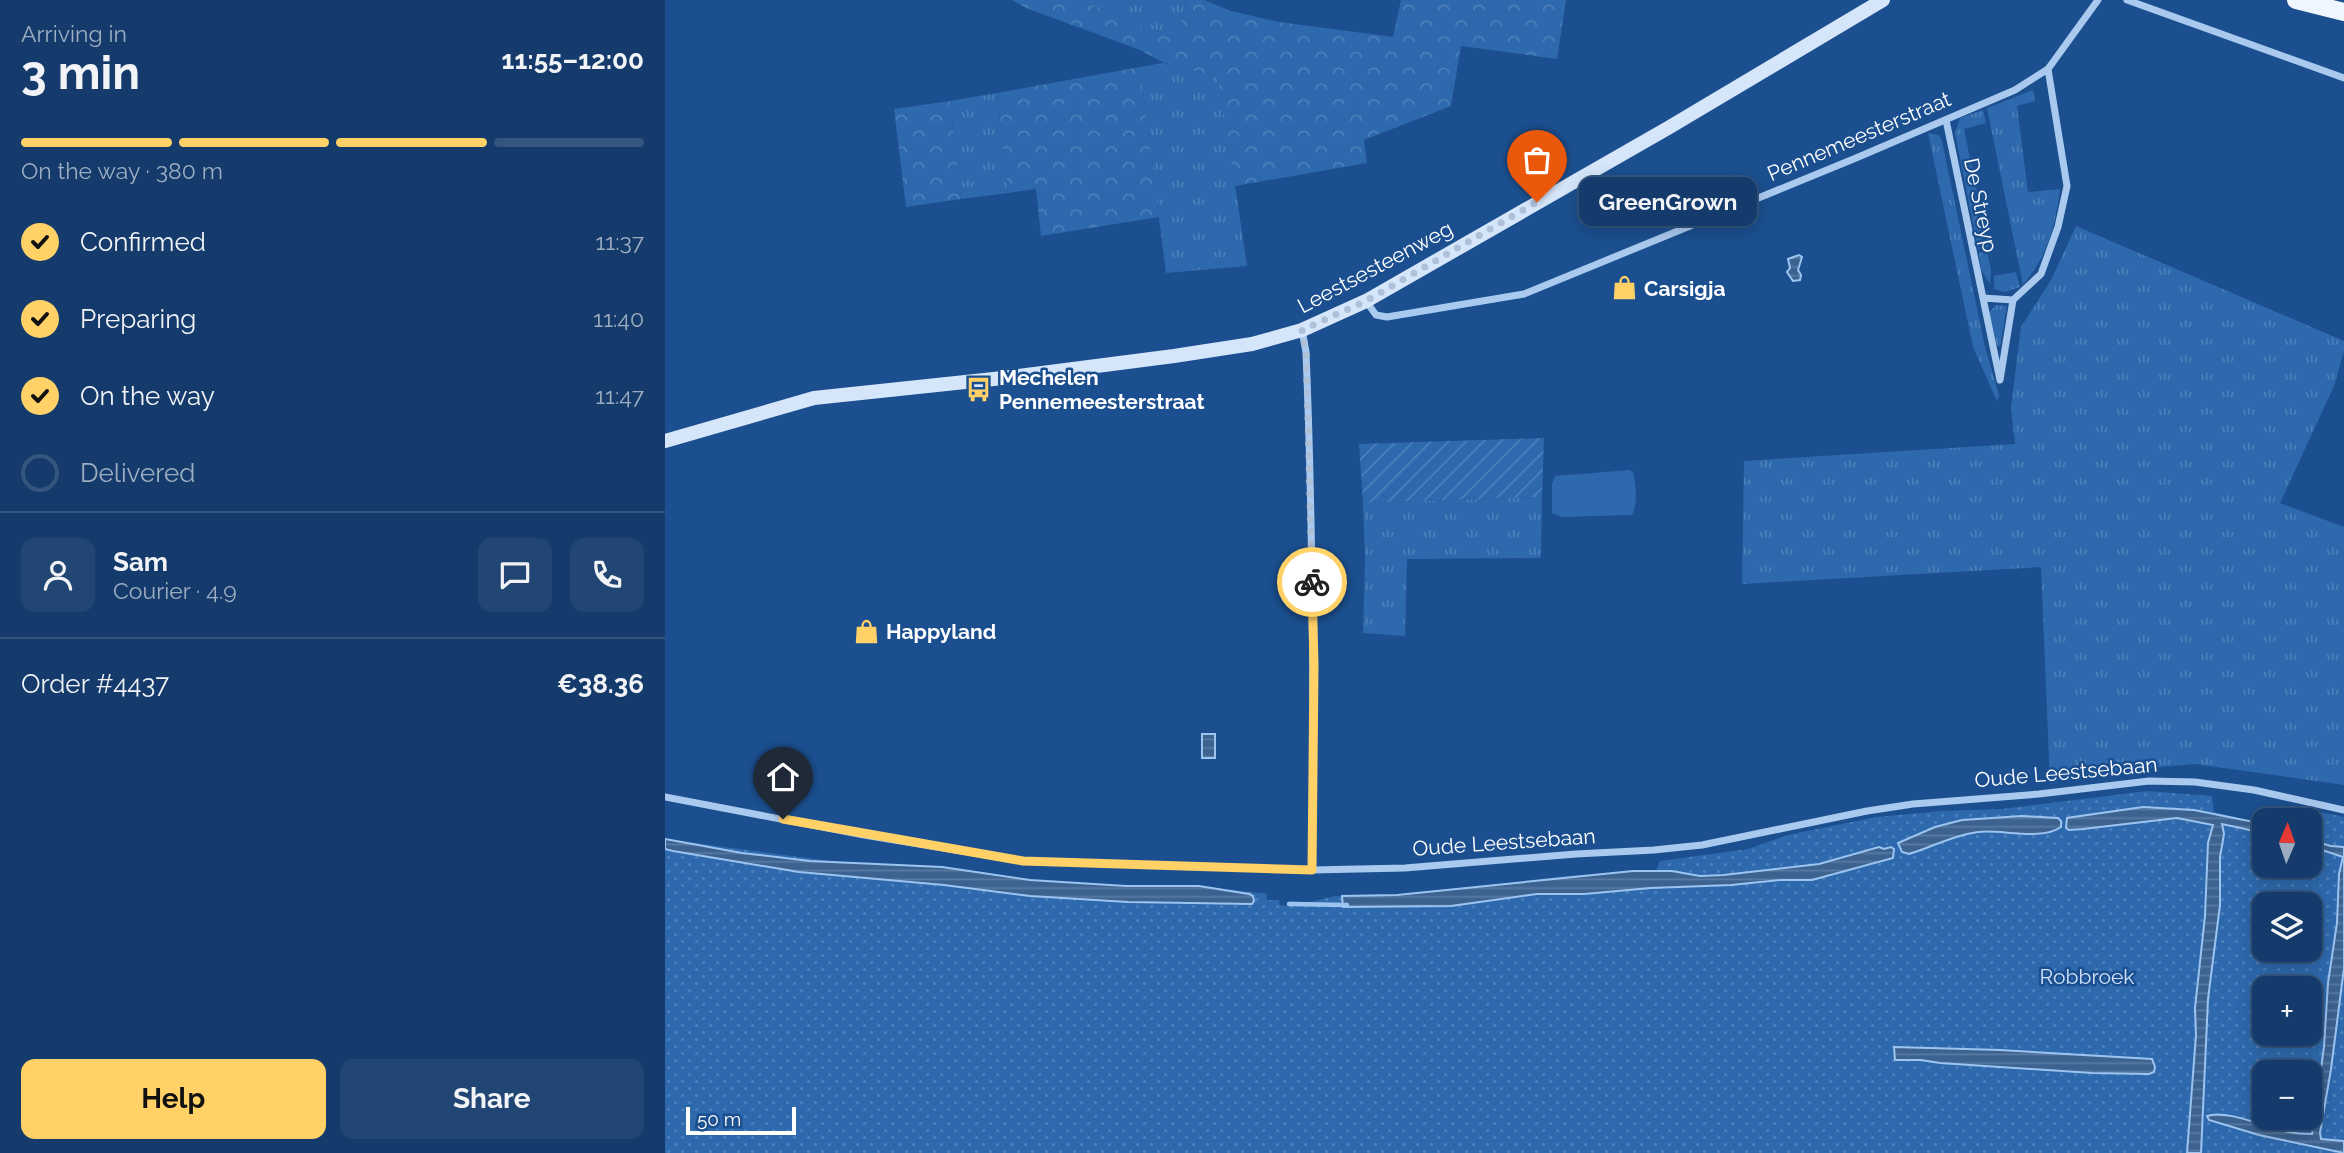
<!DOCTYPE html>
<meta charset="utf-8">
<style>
:root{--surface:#143b6b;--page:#214673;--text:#f1f3f6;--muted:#9dadc1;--line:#33557e;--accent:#ffd166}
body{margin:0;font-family:Raleway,sans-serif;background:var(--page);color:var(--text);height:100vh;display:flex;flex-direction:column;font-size:26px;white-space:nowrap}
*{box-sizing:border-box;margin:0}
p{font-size:23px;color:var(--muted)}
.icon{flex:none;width:38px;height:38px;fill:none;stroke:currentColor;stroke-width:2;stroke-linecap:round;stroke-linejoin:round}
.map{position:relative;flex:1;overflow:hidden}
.panel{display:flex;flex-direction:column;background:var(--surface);width:665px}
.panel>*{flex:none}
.needle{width:46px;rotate:2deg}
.fabs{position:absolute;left:1587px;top:808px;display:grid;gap:14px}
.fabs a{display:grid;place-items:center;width:70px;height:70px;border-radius:14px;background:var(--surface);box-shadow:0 4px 18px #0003,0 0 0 2px var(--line);font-size:35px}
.scale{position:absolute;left:21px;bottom:18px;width:110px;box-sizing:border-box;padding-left:7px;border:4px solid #fff;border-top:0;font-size:19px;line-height:24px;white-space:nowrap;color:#fff;-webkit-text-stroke:5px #1b4f8f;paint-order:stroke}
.pin{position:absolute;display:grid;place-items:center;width:60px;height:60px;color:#fff;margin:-72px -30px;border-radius:50% 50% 50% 0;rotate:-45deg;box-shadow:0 0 7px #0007}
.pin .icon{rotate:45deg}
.courier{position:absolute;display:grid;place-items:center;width:70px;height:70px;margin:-35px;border:5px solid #ffd166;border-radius:50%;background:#fff;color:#222;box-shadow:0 2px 9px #0007}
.bubble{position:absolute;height:49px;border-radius:14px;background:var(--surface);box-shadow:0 4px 18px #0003,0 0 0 2px var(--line);font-size:23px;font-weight:700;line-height:49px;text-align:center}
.overview em{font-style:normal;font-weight:700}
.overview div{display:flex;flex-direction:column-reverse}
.overview{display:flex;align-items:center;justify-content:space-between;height:119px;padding:0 21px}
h1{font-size:46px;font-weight:700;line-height:52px}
.bar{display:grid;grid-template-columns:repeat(4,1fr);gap:10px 7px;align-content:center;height:84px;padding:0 21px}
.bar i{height:9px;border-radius:5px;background:var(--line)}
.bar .on{background:var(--accent)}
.bar p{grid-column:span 4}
.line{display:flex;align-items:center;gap:18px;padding:0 21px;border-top:2px solid var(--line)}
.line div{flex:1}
.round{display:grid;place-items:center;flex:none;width:74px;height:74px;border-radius:14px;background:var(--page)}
ol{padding:0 21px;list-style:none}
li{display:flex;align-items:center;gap:21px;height:77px}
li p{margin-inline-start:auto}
li .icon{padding:7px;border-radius:50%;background:var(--accent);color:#111;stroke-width:4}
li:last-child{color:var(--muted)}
li i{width:38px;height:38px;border:4px solid var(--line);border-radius:50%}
.action{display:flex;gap:14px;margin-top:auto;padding:14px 21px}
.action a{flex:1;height:80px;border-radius:14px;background:var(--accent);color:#111;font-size:28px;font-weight:700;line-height:80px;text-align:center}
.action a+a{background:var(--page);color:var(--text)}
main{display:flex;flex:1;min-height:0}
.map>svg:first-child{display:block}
.grass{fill:url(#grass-tufts)}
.forest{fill:url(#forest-crowns)}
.park{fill:url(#park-dots);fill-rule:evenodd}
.garden{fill:url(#garden-furrows)}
.pitch{fill:#2e69ad}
.water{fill:url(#water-rules);stroke:#9cc4f0;stroke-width:2}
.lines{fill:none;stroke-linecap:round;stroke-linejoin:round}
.stream{stroke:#9cc4f0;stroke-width:4.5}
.street{stroke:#a9c9ee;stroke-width:7}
.secondary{stroke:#d6e6fa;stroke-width:14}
.primary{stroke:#f0f6ff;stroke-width:18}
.done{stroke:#afc1d8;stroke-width:7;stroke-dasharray:0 12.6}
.route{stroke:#ffd166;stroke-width:9}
.labels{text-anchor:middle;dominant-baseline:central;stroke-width:5;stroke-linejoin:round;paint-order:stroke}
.street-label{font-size:21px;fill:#fff;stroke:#1b4f8f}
.poi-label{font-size:21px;font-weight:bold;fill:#fff;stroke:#1b4f8f;text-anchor:start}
.park-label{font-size:21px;fill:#cfe3fa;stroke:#1b4f8f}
</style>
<main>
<section class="panel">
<div class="overview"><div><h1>3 min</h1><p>Arriving in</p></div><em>11:55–12:00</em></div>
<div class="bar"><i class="on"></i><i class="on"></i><i class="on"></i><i></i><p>On the way · 380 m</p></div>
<ol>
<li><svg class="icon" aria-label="check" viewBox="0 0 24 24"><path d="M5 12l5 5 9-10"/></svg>Confirmed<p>11:37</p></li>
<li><svg class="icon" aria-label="check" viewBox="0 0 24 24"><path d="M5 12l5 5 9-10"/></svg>Preparing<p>11:40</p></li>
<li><svg class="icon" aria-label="check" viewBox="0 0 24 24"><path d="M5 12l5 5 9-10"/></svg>On the way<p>11:47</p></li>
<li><i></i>Delivered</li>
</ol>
<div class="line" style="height:126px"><a class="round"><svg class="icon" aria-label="person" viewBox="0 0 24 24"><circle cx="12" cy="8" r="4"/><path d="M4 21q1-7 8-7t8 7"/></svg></a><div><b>Sam</b><p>Courier · 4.9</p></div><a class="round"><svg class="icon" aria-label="chat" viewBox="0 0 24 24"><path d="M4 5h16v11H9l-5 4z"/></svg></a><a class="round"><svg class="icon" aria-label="phone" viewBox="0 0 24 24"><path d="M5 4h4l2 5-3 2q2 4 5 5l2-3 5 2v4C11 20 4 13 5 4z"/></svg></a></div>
<div class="line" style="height:91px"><div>Order #4437</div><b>€38.36</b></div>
<div class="action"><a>Help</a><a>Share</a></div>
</section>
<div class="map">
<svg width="1679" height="1153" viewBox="0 0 1679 1153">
<defs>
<pattern id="grass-tufts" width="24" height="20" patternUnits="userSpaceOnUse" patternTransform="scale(1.75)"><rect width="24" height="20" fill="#2e69ad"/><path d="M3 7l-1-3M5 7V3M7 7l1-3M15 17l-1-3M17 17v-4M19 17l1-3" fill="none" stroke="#4d80b9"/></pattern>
<pattern id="forest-crowns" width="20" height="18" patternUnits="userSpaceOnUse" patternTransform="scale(1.75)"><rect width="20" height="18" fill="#2e69ad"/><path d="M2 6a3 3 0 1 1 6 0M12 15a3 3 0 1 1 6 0" fill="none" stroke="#4d80b9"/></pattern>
<pattern id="park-dots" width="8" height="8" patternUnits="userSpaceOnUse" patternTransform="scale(1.75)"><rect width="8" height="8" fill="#2e69ad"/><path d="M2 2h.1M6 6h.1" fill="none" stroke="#4d80b9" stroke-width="1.8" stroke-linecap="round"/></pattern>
<pattern id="garden-furrows" width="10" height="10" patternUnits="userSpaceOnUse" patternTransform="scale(1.75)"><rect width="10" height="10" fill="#2e69ad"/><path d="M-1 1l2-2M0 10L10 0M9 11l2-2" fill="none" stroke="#4d80b9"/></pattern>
<pattern id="water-rules" width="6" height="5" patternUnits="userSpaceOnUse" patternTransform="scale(1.75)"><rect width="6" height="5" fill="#3c6290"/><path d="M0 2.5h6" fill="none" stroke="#597aa1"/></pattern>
</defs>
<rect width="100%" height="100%" fill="#1b4f8f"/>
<!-- grass -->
<path class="grass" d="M413,0h108l-9,39z
M499,63l55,14 28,189 -81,7 -26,-206z
M1368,90l2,11 -18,5 11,86 32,-3c-5,38 -12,66 -37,96l-36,-177z
M332,93l11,100 -47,6 -11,-98z
M1318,110l3,13 -22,6 24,118 -10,2 -23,-116 5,-15z
M1263,133l11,2 3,6 43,206 14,48 -2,6 -24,-54z
M1411,226l268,115v10l-10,35 -54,117 64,24v258l-149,-21 -138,12v7l-7,1 -9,-217 -299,17 2,-123 271,-17 -4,-36 10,-81 30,-47z
M1322,251l4,19 -1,14 -9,-14 -2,-17z
M1351,272l4,15 -15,5 -11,-3v-13z
M1331,305l11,1 -7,40h-3l-8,-34z
M877,497l-1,61 -134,1 -2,77 -42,-3 2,-75 -2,-55z"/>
<!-- forest -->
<path class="forest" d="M347,0h66l99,39 9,-39h18l27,11 48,11 114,15 8,-37h165l-9,59 -96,-13 -10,60 -87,34 3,23 -132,23 -17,-109 -54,-14 -24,-13 -114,-42z
M475,67l19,150 -118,19 -5,-47 -28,4 -11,-100z
M285,101l11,98 -55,8 -12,-98z"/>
<!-- park -->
<path class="park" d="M1482,791l65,5 2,16 50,12 1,42h45v-29h2l8,-25 24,5v336h-1679v-314l180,24 99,4 80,13 102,6h73l68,8v6h12l1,5 9,1v-5l21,1 25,-6 62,-1 171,-19 65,-5h23l4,-10 88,-12 40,-14 88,-18 65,-6 60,-2zM1600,905h45v45h-45zM1600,989h45v45h-45zM1600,1073h45v45h-45z"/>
<!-- garden -->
<path class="garden" d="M879,438l-2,59 -179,6 -4,-59z"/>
<!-- pitch -->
<path class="pitch" d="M964,470l4,2c3,13 5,32 -1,43l-70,2 -10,-4v-29l3,-8z"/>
<!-- water -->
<path class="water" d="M1134,255l3,2 -4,13 3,5 -1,5 -7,1 -6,-9 3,-4 -2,-9z
M537,734h13v24h-13z
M1478,807l51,3 70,14v9l-42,-9 2,10 -4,23v48l-12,94 -7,154h-14l9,-118 -1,-27 10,-92 3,-73 5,-18 -36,-7 -94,11 -14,1 -3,-2 1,-10z
M1357,816l36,2 3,3v6c-19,14 -61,2 -83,5 -24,3 -46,15 -69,22l-7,-2 -4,-9 37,-16 27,-7z
M0,839l77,14 68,8 132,6 88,13 96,6h73l50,8 4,2 1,5 -2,3 -124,-2 -98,-6 -86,-11 -145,-13 -126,-21 -8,-2z
M1645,840l21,6 13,1v121l-13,101 -11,64 1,6 23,2v12l-85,-18 -50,-15 -2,-4c19,-7 57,11 77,15 9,2 19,3 28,3l12,-87 4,-64 9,-60 2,-49 4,-17 -33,-11z
M1214,847l5,2 7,-2 3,2 -1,9 -81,22h-32l-49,5 -80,3 -67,6h-47l-86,12 -108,1 -1,-11 55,-1 236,-24h39l28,5 24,-1 95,-11z
M1229,1047l106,3 152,9 3,8 -1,5 -5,2 -57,-1 -152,-10 -19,-3h-26z"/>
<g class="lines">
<!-- stream -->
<path class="stream" d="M624,904l58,1"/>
<!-- street -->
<path class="street" d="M1462,0l217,78
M1281,120l54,260 13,-80 -30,-2
M1348,300l28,-26 17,-47 9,-41 -19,-117
M701,301l10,14 11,2 137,-23 332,-136 159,-68 33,-21 50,-69
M637,330l4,22c7,173 8,345 6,518
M0,797l199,38 159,26 289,9 93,-2 171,-14 78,-4 48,-5 165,-34 46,-7 126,-10 110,-13 46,1 59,8 90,20"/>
<!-- secondary -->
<path class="secondary" d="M0,441l149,-43 189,-20 171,-22 78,-12 50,-14 64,-29 302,-173 215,-128"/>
<!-- primary -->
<path class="primary" d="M1631,0l48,12"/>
</g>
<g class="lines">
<!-- done -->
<path class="done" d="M647,582l-4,-167 -2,-63 -4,-22 64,-29 171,-99"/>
<!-- route -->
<path class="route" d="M118,819l240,42 289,9 2,-204 -2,-84"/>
</g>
<!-- icons -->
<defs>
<symbol id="shop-bare" viewBox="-9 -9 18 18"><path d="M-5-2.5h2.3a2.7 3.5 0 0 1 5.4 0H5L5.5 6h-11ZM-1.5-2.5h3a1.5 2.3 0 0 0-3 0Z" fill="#ffd166" stroke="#1b4f8f" stroke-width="2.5" paint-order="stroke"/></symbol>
<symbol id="bus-bare" viewBox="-9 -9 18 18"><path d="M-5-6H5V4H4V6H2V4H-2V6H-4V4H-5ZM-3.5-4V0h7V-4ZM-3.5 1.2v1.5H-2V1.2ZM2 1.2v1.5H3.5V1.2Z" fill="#ffd166" stroke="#1b4f8f" stroke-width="2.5" paint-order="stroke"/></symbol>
</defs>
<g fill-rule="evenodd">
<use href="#shop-bare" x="942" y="270" width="35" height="35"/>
<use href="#bus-bare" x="296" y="372" width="35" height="35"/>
<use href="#shop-bare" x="184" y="614" width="35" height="35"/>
</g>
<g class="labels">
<!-- street labels -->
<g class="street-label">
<text transform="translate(1194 136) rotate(-23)">Pennemeesterstraat</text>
<text transform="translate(1316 205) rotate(78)">De Streyp</text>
<text transform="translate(710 267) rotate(-28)">Leestsesteenweg</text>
<text transform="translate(1401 772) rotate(-5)">Oude Leestsebaan</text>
<text transform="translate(839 842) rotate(-4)">Oude Leestsebaan</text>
</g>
<!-- poi labels -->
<g class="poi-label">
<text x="979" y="288">Carsigja</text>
<text x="334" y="377">Mechelen<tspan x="334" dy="24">Pennemeesterstraat</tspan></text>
<text x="221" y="631">Happyland</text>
</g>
<!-- park labels -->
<g class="park-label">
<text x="1422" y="976">Robbroek</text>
</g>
</g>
</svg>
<div class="fabs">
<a><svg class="needle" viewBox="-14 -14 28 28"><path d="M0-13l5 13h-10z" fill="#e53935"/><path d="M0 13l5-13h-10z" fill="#9dadc1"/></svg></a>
<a><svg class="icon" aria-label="layers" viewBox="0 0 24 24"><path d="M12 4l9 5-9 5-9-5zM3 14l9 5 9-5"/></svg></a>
<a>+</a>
<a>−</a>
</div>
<div class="scale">50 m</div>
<div class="pin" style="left:872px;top:202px;background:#ea580c"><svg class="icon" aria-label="bag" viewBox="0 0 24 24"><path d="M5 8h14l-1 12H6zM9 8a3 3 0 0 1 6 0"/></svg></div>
<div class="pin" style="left:118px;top:819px;background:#1f2937"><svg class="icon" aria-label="home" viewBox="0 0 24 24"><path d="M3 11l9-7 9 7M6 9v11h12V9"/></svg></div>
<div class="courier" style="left:647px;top:582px"><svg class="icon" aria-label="bike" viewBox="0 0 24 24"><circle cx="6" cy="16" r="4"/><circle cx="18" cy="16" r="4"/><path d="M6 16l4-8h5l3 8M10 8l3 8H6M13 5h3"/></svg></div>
<div class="bubble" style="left:914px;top:177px;width:178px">GreenGrown</div>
</div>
</main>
